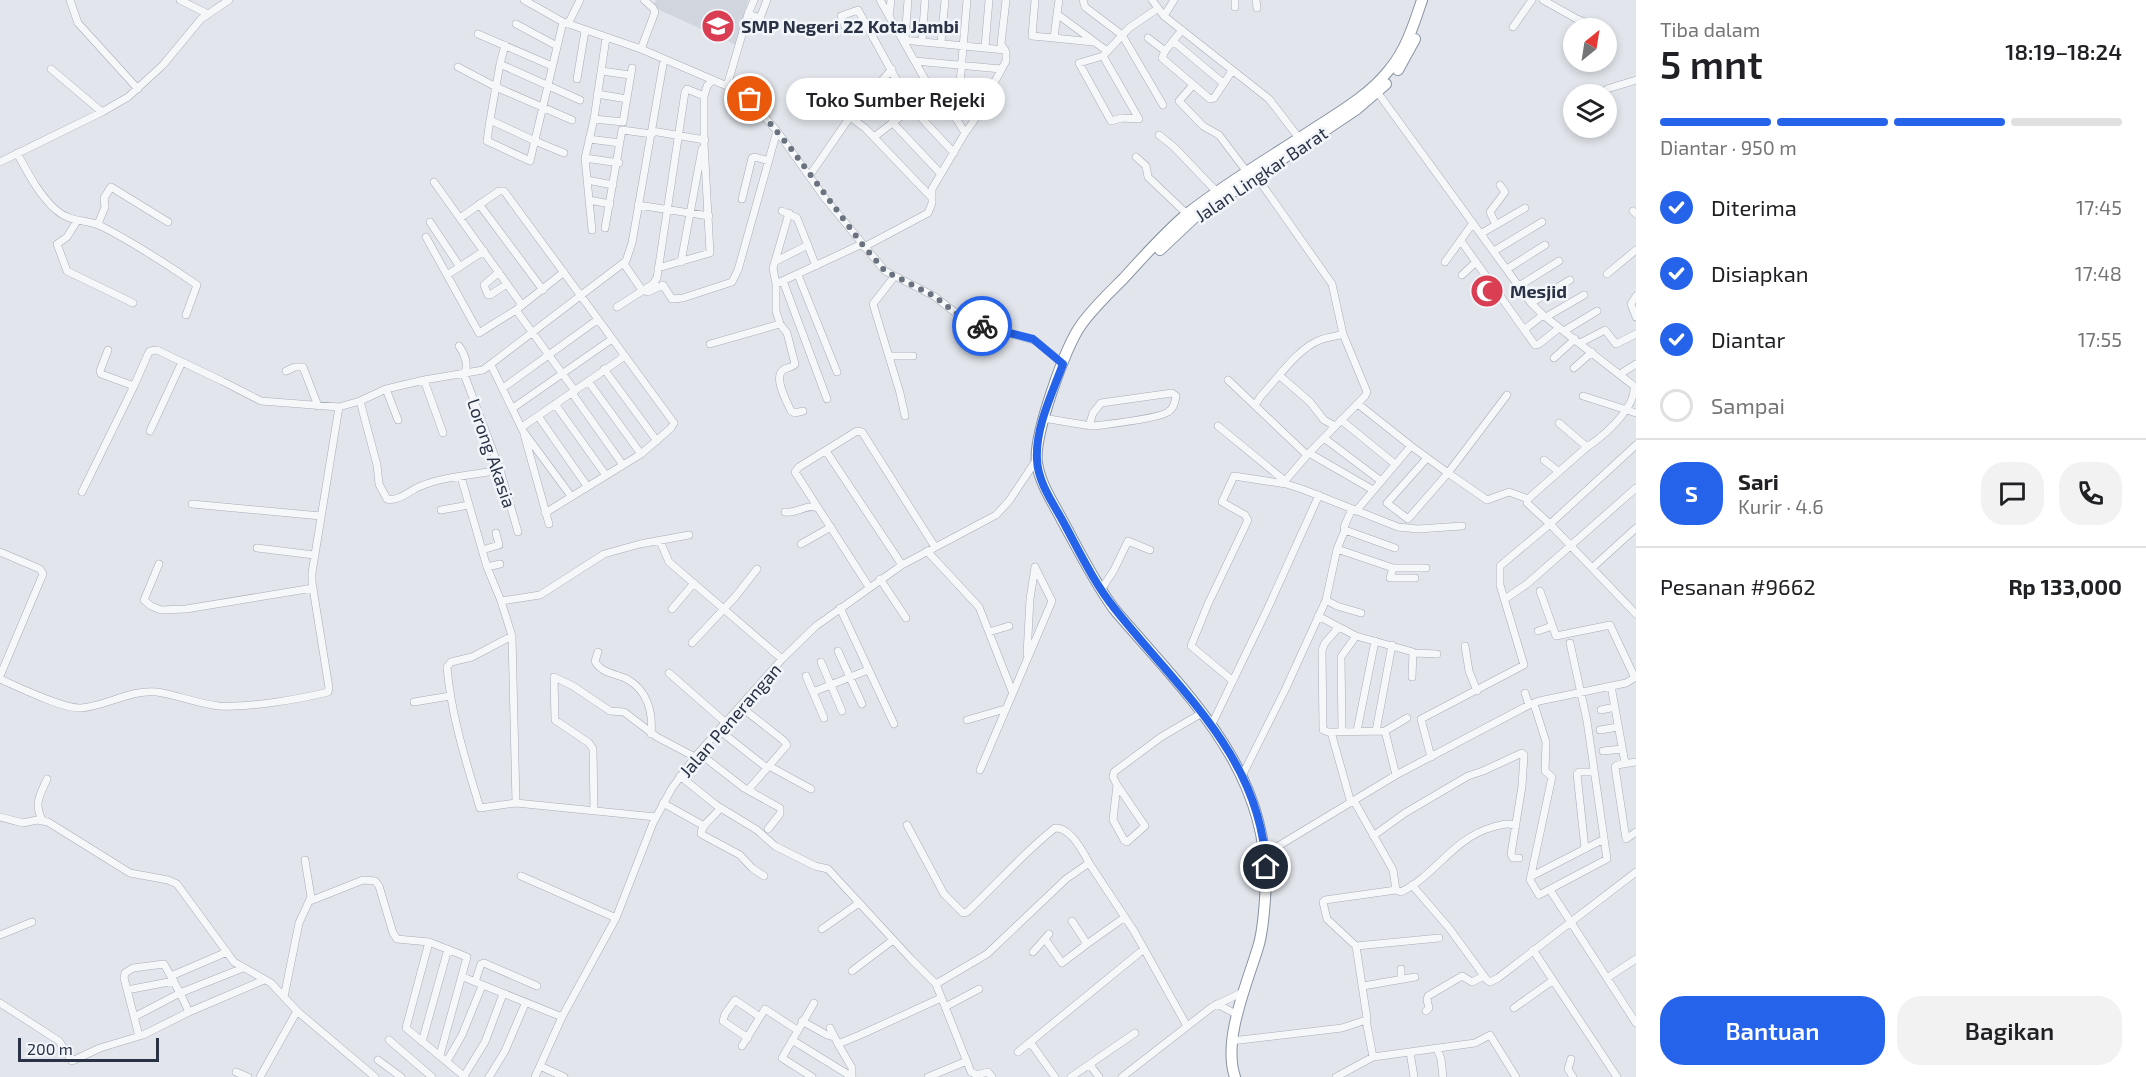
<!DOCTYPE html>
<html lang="id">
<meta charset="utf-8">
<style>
:root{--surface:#fff;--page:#f2f2f2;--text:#202124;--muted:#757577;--line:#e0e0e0;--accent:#2563eb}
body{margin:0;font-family:"Exo 2",sans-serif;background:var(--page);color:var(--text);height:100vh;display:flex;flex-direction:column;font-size:22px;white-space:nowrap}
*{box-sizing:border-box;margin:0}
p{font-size:20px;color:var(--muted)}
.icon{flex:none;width:33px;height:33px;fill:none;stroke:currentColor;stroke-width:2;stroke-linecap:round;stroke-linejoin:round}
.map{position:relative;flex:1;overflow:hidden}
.panel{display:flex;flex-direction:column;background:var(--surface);width:510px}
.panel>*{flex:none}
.needle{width:39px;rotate:30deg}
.buttons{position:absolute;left:1563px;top:18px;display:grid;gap:12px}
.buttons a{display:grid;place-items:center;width:54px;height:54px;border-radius:50%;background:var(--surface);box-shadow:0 3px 9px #0003;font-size:30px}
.scale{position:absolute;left:18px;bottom:15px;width:141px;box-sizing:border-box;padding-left:6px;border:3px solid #293345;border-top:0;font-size:16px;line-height:21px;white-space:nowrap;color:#293345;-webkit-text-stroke:4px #f2f5f9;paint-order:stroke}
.pin{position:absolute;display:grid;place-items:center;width:51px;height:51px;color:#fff;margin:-26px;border:3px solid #fff;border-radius:50%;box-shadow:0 2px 6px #0007}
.courier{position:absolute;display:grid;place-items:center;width:60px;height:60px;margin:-30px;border:4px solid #2563eb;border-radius:50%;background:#fff;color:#222;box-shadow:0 2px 8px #0007}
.bubble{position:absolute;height:42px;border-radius:21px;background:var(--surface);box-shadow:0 3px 9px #0003;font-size:20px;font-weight:600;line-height:42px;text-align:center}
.overview em{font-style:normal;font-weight:600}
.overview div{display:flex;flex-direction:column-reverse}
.overview{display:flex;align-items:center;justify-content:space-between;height:102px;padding:0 24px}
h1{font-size:39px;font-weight:600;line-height:45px}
.bar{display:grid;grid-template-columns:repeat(4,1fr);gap:9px 6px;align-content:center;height:72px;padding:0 24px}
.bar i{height:8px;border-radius:4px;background:var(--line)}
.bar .on{background:var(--accent)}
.bar p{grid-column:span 4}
.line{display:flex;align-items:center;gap:15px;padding:0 24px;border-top:2px solid var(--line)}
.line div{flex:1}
.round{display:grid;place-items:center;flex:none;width:63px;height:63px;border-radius:24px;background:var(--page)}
ol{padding:0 24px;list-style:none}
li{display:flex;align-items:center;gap:18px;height:66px}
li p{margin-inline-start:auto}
li .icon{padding:6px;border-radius:50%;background:var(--accent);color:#fff;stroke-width:4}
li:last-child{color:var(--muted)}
li i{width:33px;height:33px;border:3px solid var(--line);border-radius:50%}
.action{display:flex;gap:12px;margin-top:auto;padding:12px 24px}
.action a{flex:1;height:69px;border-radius:24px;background:var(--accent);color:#fff;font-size:24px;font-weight:600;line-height:69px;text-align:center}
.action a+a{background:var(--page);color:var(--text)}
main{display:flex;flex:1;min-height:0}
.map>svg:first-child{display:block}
.built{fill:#d0d5de}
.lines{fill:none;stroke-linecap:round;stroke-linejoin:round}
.minor-casing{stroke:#a7adb7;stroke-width:8}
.highway-casing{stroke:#8893a4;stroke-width:12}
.minor{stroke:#f5f7f9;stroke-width:7}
.highway{stroke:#fff;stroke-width:10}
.done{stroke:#6a727f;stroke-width:6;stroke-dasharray:0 10.8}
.route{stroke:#2563eb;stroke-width:8}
.labels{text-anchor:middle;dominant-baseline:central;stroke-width:5;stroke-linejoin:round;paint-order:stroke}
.poi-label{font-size:18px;font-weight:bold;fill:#293345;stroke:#f2f5f9;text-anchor:start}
.street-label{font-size:18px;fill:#293345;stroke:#f2f5f9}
</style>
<main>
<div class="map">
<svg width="1636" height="1077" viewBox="0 0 1636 1077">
<rect width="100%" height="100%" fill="#e2e6ec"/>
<!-- built -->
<path class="built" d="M656,0h92l-12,45 -83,-38z"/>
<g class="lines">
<defs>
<path id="minor" d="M70,0l8,23 60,66
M180,0l28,14
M524,0l39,22 78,27 86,37 20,11 30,34 47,66 61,74 49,25 32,25 70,20 27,23
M880,0l55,97 22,23
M1035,0l-3,36 22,2
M1059,0l-2,14 50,37
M1083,0l2,7 37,28 41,70
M1152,0l12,16 105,83 30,39
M1235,0v7
M1256,0l1,8
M1543,0l34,19 22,9
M748,14l12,4 7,-18
M1057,14l-3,24 39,4
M889,16l2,-16
M1164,16l10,-16
M516,24l41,22
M568,24l12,-24
M1513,27l19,-27
M1182,30l-17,21 -3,7 48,41 4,-1 18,-27
M847,31l-6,-15 17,-6 54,98 42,45
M478,34l74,32
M1148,38l17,13
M905,39l3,-39
M903,40l102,10
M922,41l3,-41
M1173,41l50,42
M941,43l4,-43
M505,45l-5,19 80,36
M985,47l4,-47
M641,49l14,-37 -2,-4 -9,-8
M1103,56l36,63 -17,-1 -11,3 -32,-58 24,-7 26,-28 28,-19
M915,61l86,8
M500,64l-10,56 45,21 29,12
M458,67l38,20 76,33
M51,69l51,43
M601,71l29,4
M577,79l8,-48
M928,85l62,6
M1193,85l-14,16 24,25 16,9 28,37
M727,86l21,-72 6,-14
M1607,89l29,-9
M1378,93l153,210 12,12 91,71c2,21 -28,48 -44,59l-3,2 -28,-24
M597,94l30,5
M850,117l15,11 66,69
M594,119l29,3 9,-54
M490,120l-3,21 43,20 33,-139
M892,122l49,52
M652,131l53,9
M965,133l8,-11 33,-61v-9l-5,-8 5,-44
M1159,135l15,12 43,45
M874,137l38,-29
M589,139l31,4
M17,153c11,20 22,42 39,57 16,14 31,8 47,17 31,16 65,38 94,58l-11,30
M1136,157l10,9 2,11 39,37
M585,158l34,5
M0,162l102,-50 26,-15 35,-32 38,-46 28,-19
M810,175l40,-58 42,-48
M1256,176l76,108 11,50 24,58 -2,4 -56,57 -24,28 1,3
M587,180l26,5
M434,182l88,123
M742,199l10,-41 3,-1 14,4
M589,200l21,4
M479,204l64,86
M638,205l71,11
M782,211l15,7 19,48
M1633,211l3,3
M789,213l-16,55 3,16 86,-40
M460,218l39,-27h5l170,232 -3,5 -30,26 -96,59
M77,221l-10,16 -10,7 10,27 66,32
M430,222l30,45
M98,224l7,-17 -1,-9 7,-11 57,35
M1496,225l-6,-13 15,-20 -5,-7
M605,228l17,-98 30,4
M592,230l-7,-72 9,-39 12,-81
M1482,233l43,-25
M426,237l53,96 37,-23 48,-38
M1461,241l74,104 4,-1 20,-16
M864,247l64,-34 4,-10v-14l33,-56 -8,-13 10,-120
M1494,251l48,-29
M776,261l32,-16
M681,262l21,-113
M1445,262l28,-39
M624,264l18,26 6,2 15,-7 9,14 11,-1 49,-16 6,-12 39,-139
M658,268l52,-15 -6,-110v-47l3,-10 6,-6
M1507,269l38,-24
M499,272l-15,13 4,10h2l17,-11
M1607,274l29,-24
M447,275l37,-24
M798,275l39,97
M1462,275l14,-13
M894,277l-21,27 27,89 5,23
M783,281l44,118
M776,284v27l4,13 7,9 8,31c-3,4 -8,3 -12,6 -10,8 4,32 8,41l4,2 8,-2
M1519,286l40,-25
M1636,296l-5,8 5,13
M1531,303l39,-23
M617,307l36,-23 4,-6 28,-186 2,-3 17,7
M516,310l59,81
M1546,317l38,-22
M1525,329l18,-14
M1564,331l33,-20
M1580,343l25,-13 11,14 20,-10
M710,344l70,-20
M459,346c6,8 10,20 5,28l36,96 18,62
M108,350l-8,21 1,3 33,12 14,-32 2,-3 7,-1 65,31 39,20 78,6 21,-6 26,-12 38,-9 59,-10 143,-109 6,-18 32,-184
M889,356h24
M1554,358l21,-19
M491,365l32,66 48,65
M1574,368l18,-16
M604,369l53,72
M286,371l9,-4h8l15,39
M1620,374l16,-10
M1280,376l30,26 14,18 11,6
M424,380l19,53
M1228,380l79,75
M588,381l53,73
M503,388l94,-68
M386,389l12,31
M572,393l51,72
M1507,395l-59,78 39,27 22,-8 19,7
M1583,396l53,17
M360,401l17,64 2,19 8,15c12,3 23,-9 34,-13 24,-10 53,-11 79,-16
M555,404l50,70
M1358,404l53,42
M1255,405l6,-9c16,-17 37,-48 59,-56 7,-3 15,-3 23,-6
M513,408l99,-69
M538,416l49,70
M1043,418l42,7 9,1c14,-2 64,-7 74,-14 6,-4 7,-10 8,-16l-4,-3 -71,10 -8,10 -4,13
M1341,420l54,44
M1218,426l67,55
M522,427l103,-71
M150,431l32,-69
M524,434l25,90
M1324,438l57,43
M1587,447l-58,51 -2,5 23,21 86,90
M826,451l76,114
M1309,453l64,37
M1544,460l15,12
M461,477l26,90 14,34 11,35 4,167
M82,492l52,-106
M192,504l129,12
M1352,509l-8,18 1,3 50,18
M441,510l28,-5
M1356,511l55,-65 37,27 -40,46 -21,-16 40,-45
M785,512c12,2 22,-9 33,-4
M660,541l9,21 113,97
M801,544l30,-17
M257,548l57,7
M1337,549l56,19h33
M482,550l17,-5 -3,-12
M927,551l52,56 33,84
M0,552l40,17 3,5 -43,102
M159,564l-15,36 7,6 10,4 25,-1 127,-21
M487,567l13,-3
M1393,568l-3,10h25
M1592,568l44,-40
M880,579l26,39
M869,587l-74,-115 4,-5 58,-36 5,1 73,115
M1101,590l13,-20 14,-29 22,9
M1540,591l16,45 54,-11 25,53
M1505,599l22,-15 109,-96
M1326,600l11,6 24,7
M501,601l39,-6 64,-41 36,-10 49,-9
M840,608l54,116
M672,609l22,-26
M1318,616l38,20 57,16 -1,25
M1338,628l-13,15 -3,7 1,80 5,2 57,-1
M1538,631l14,-5
M989,632l20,-6
M512,636l-40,21 -21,5 -4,5c4,48 19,95 33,141l36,-5 140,14
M692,643l43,-46 22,-28
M1465,646l4,25 8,20
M838,651l24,53
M598,652l-3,9c5,12 22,13 32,18 21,12 26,34 24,55
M1414,653l23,1
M1027,654l3,-55 5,-32
M821,662l21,49
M669,673l57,50
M806,676l18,42
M0,679c18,8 63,30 81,29 25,-2 51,-19 76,-16 21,3 41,12 62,14 28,2 82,-7 109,-14l1,-4 -17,-106v-9l27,-166
M1233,681l-42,-35 17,-42 40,-84 -3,-5 -23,-13 12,-26 52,8 16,5 96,38 20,2 44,-3
M1611,686l14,77
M813,692l55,-22
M1525,693l4,12
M414,702l36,-6
M1534,704l12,38 -1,29 7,6 -22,103 9,15 68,-36 -20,-138 -17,-78
M741,707l42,33 4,5 -39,45
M1601,710l14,-3
M967,720l38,-11
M1212,724l55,-114 52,-115
M719,730l48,38
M1600,730l18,-3
M1342,731l-1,-74 15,-21
M1357,731l18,-90
M1376,731l16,-86
M1331,732l20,71
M1603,751l19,-2
M699,753l45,35 36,20v6l-12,15
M1431,757l-10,-38 103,-54 -24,-80v-19l50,-42 86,-79
M1636,762l-19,3 -2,2 11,72 10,-7
M769,766l42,23
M980,770l72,-169 -17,-34
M1396,775l-11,-44 22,-13
M680,776l36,29 41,25 18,16 40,20 13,3 83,90 25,25 51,-30 79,-75 23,-16 45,68 53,95
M1242,776l43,-86 41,-90 11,-51 8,-19
M1117,785l28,41 -18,16 -3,-2 -11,-20 4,-35 -4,-8 1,-5 47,-35 41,-24
M1354,801l39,69 3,20
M663,803l41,23
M720,808c-5,9 -19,16 -19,26l39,21 12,13 12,8
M594,811l-1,-62 -4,-6 -34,-23 -1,-43 19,9 37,25 14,1 33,25 38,20
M0,817l23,6 14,-3 11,2 82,51 38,7 9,4 57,78 37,21 26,28 78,66
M43,821c-10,-17 -3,-26 4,-42
M907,825l37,69 19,19 4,-1c30,-28 56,-59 88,-84 15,-1 28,23 34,35
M1373,836l32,-23 63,-37 15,-5 39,-18 2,2 -2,31 -11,68 2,4h6
M1585,849l-8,-75 2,-2h15
M1265,854l131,-79 133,-70 10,-4 87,-18 10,-6
M521,876l95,42
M1532,876l72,-37
M1412,885l37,43 38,52 3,2 8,-4 138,-106
M1550,890l86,133
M310,901l53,-21 12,1 4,5 14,47 4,6 32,3 38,15 -27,98
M1072,921l15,23 38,-27
M822,929l37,-26
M0,935l32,-13
M1439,938l-83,8 -29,-27 -4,-17 2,-2 71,-10 5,2c35,-17 52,-54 92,-65 9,-2 14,-5 23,-1
M1045,939l17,24 25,-19
M429,942l-23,86 59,49
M1356,946l11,72 -1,2
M1533,950l84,127
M1033,952l16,-18
M1401,969v10
M852,971l41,-31
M171,976l56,-24
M463,977l99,40
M1607,978l29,-19
M475,982l6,-18 3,-1 53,23
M936,984l35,88 6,3 11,-3 4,5
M1363,986l52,-9
M127,990l47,-9
M284,997l15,-74 12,-26 -6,-37
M0,1003l59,38 13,20 28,-13 43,-13 46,-23 75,-32
M1217,1004l21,11
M945,1007l34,-18
M1514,1008l38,-27
M1426,1011l3,-3 -2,-8 1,-4 34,-20 10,6 12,-6
M189,1012l-9,-19 63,-25
M134,1017l46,-24 -16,-29 -31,4 -8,5 -1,5 15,58
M802,1021l25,14 7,2
M830,1028l8,16 22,-9 81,-37
M748,1038l-25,-17 2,-7 10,-14 25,17
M389,1040l43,37
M792,1040l60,37
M1231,1041l111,-13 24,-8 7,37
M422,1042l26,-93
M1030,1042l25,35
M838,1044l14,24v9
M742,1046l23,-37 32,21
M1437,1048l4,11 2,18
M1018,1052l126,-103
M1410,1052l4,25
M1571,1059l-3,10 5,8
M378,1060l23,17
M447,1061l15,-26 20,-49
M1090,1065l9,12
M540,1066l24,11
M236,1072l12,5
M464,1076l21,-34 18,-48
M260,1077l37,-66
M489,1077l16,-26 20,-47
M535,1077l27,-60 54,-99 37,-95 19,-35 23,-31 87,-98 34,-33 86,-61 94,-50 13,-14 28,-42
M812,1077l-30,-19 32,-55
M928,1077l39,-16
M1071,1077l64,-44
M1122,1077l90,-70 33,-16
M1336,1077l37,-20 102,-14 15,-8 26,42"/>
<path id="highway" d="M1398,70l17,-31
M1160,250l34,-32 163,-109 29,-25
M1235,1077c-13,-38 13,-95 24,-133 4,-15 5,-30 6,-45 10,-125 -77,-203 -151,-290 -21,-29 -36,-60 -53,-91 -9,-17 -21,-35 -24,-55 -4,-26 28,-116 44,-138 12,-17 28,-32 43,-47 21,-23 41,-46 64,-65 41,-32 86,-58 130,-87 25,-16 52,-32 71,-56 17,-20 25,-46 33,-70"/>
</defs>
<!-- minor casing -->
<use href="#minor" class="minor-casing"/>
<!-- highway casing -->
<use href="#highway" class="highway-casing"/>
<!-- minor -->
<use href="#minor" class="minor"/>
<!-- highway -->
<use href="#highway" class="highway"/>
</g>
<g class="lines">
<!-- done -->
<path class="done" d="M750,99l42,51 70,94 23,27 49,25 32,25 16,5"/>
<!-- route -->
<path class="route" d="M982,326l51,13 30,25c-11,30 -28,64 -26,96 1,24 19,47 29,67 15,28 29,57 49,82 63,80 146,148 151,258"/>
</g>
<!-- icons -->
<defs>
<symbol id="school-disc" viewBox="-11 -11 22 22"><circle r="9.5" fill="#da3e53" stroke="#f2f5f9"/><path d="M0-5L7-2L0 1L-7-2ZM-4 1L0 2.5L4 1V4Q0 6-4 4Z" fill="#fff"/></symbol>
<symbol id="mosque-disc" viewBox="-11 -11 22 22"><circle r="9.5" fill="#da3e53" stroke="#f2f5f9"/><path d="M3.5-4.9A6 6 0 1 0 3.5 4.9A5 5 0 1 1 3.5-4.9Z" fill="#fff"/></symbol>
</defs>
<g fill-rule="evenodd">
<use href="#school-disc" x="699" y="7" width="38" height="38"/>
<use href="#mosque-disc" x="1468" y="272" width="38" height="38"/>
</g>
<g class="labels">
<!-- poi labels -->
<g class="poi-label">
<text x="741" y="26">SMP Negeri 22 Kota Jambi</text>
<text x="1510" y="291">Mesjid</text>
</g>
<!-- street labels -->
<g class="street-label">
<text transform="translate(1261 174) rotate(-34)">Jalan Lingkar Barat</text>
<text transform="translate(492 453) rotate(71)">Lorong Akasia</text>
<text transform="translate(730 720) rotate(-49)">Jalan Penerangan</text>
</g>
</g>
</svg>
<div class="buttons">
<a><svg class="needle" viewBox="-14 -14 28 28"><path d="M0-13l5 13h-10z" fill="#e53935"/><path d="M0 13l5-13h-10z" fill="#757577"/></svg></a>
<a><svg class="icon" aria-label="layers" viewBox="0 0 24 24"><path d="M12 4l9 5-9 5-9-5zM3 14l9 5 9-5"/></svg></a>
</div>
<div class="scale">200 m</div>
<div class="pin" style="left:750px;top:99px;background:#ea580c"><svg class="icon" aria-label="bag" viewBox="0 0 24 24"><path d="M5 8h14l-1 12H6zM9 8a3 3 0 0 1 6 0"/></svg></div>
<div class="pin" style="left:1266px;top:867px;background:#1f2937"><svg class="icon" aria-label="home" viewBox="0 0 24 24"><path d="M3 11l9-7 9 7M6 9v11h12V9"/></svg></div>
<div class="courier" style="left:982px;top:326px"><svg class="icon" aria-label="bike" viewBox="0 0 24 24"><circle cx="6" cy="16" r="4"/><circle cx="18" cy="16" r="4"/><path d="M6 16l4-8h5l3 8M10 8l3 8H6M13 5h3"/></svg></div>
<div class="bubble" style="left:786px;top:78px;width:219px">Toko Sumber Rejeki</div>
</div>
<section class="panel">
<div class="overview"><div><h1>5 mnt</h1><p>Tiba dalam</p></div><em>18:19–18:24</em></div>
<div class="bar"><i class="on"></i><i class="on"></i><i class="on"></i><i></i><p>Diantar · 950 m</p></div>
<ol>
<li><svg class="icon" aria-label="check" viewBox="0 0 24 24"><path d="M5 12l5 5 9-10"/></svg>Diterima<p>17:45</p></li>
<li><svg class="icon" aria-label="check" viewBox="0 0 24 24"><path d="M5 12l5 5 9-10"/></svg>Disiapkan<p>17:48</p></li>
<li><svg class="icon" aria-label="check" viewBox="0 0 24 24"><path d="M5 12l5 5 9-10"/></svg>Diantar<p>17:55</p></li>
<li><i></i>Sampai</li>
</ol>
<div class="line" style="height:108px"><b class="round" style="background:var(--accent);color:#fff">S</b><div><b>Sari</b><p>Kurir · 4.6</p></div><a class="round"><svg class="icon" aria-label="chat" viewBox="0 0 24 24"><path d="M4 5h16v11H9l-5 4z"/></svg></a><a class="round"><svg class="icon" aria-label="phone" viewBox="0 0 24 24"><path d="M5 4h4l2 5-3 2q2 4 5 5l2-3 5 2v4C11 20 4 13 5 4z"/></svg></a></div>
<div class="line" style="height:78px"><div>Pesanan #9662</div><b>Rp 133,000</b></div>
<div class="action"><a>Bantuan</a><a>Bagikan</a></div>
</section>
</main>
